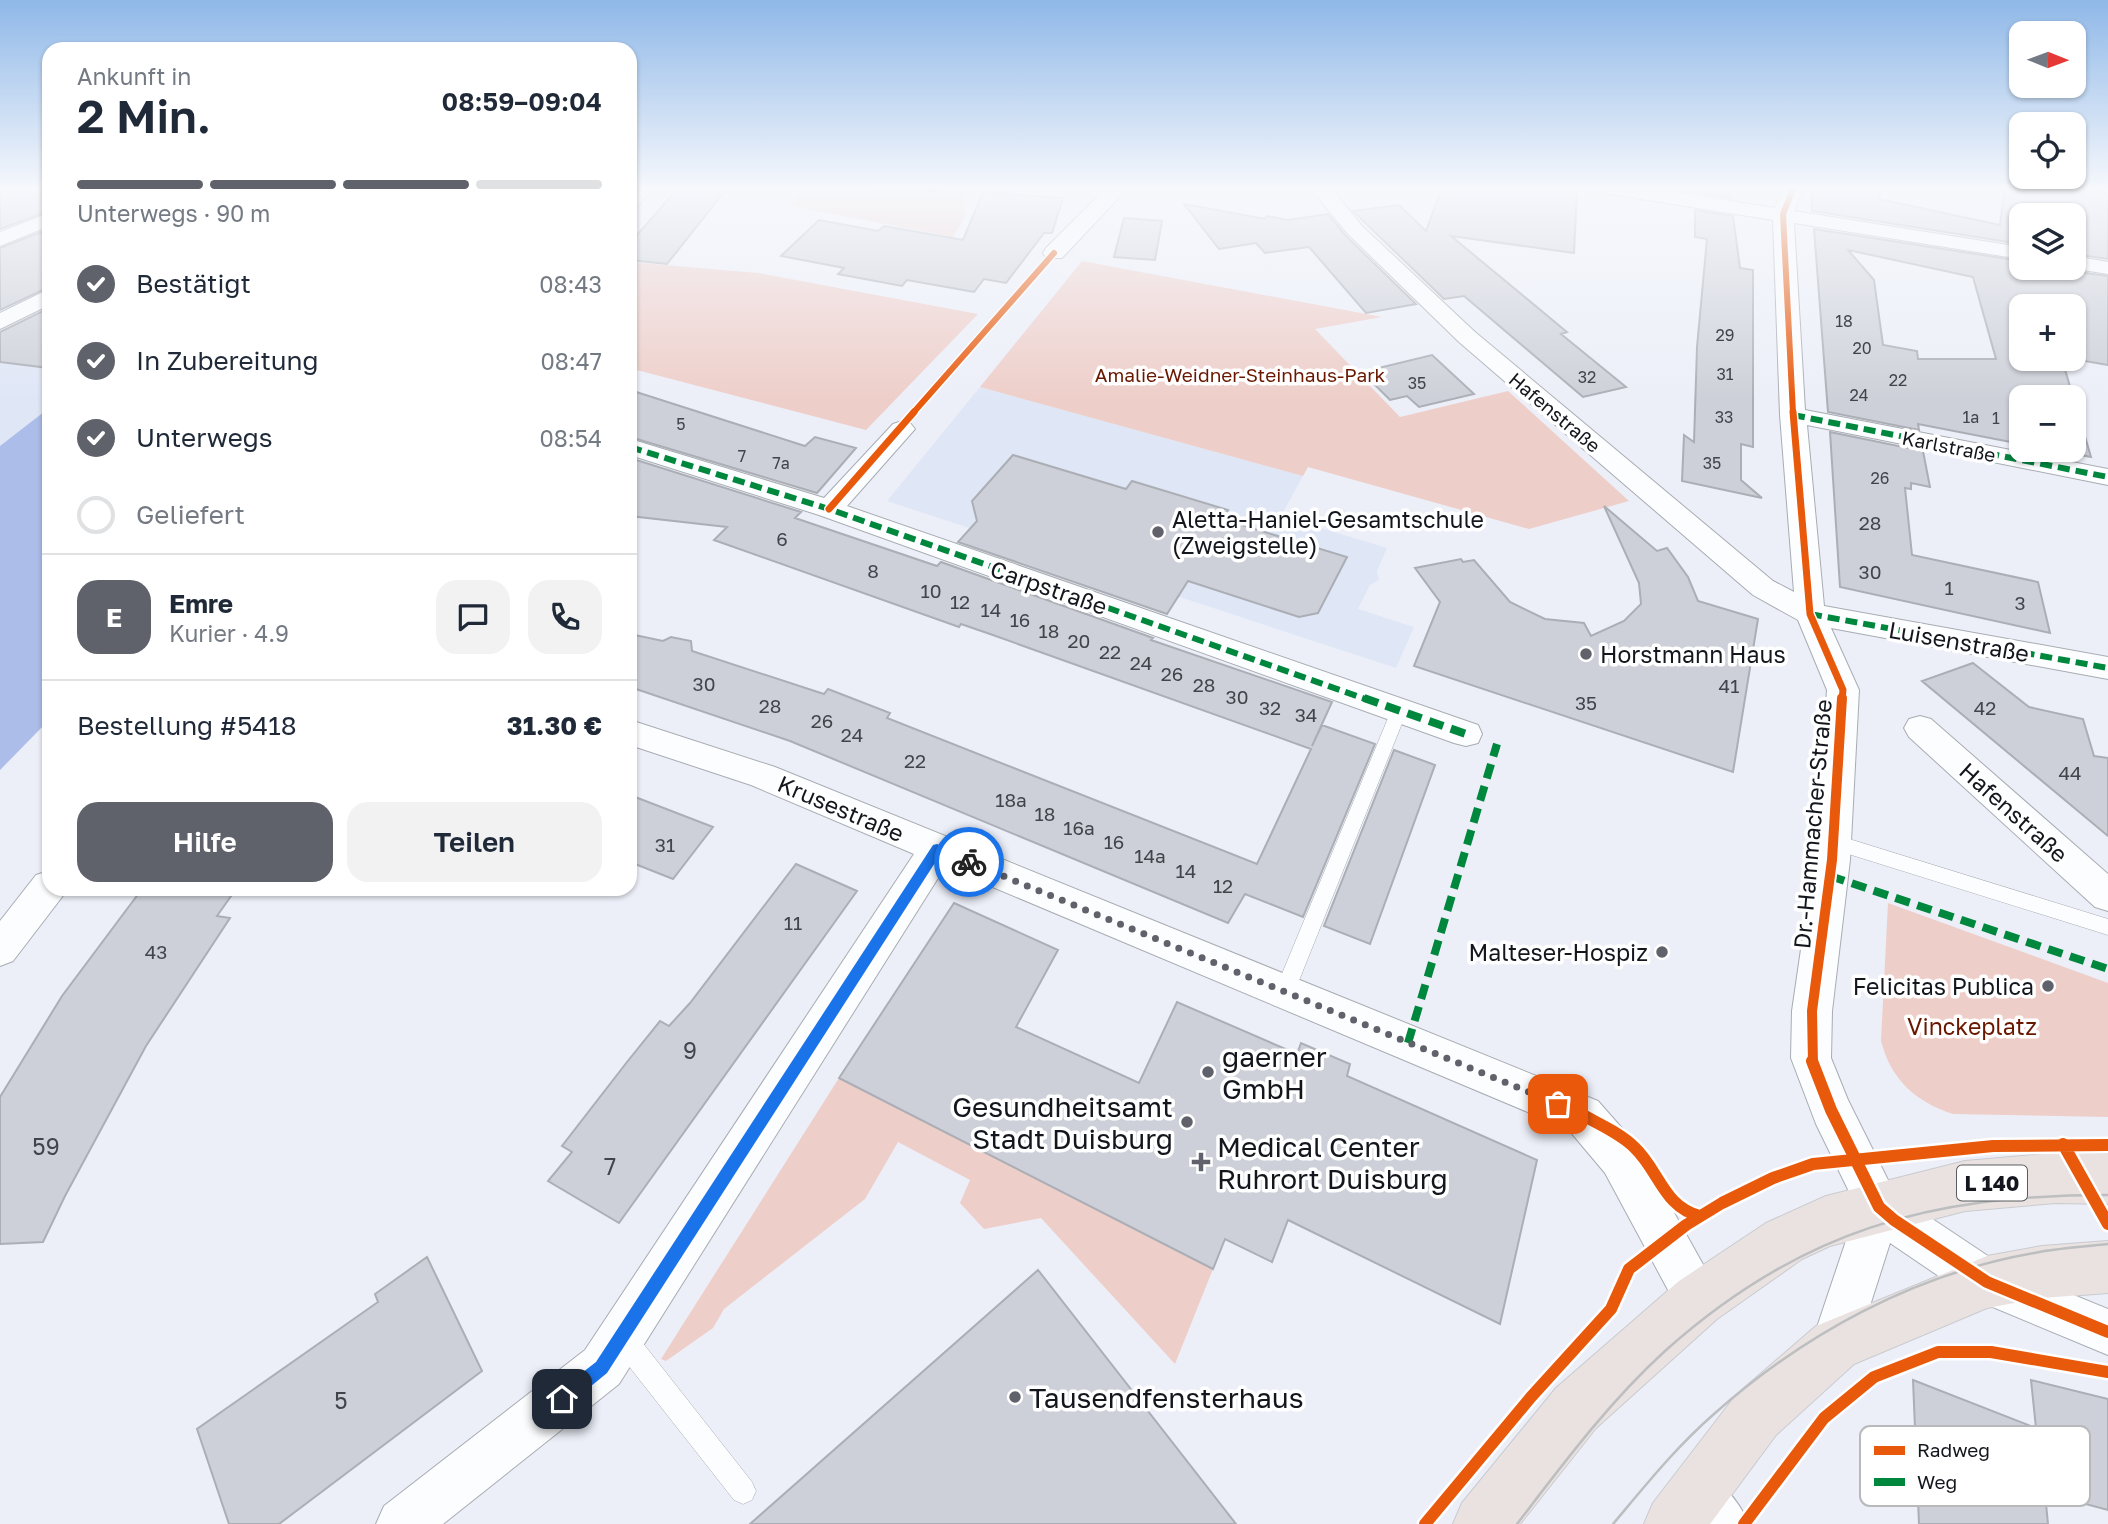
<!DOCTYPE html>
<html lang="de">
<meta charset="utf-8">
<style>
:root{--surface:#fff;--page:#f2f2f3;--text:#1f2937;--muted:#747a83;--line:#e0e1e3;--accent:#5f626a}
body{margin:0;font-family:"Golos Text",sans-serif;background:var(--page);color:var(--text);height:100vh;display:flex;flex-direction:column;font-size:26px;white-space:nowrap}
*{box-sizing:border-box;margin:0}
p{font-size:23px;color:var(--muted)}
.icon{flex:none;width:38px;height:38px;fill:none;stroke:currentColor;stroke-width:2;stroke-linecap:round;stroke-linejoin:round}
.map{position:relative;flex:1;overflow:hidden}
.panel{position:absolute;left:42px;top:42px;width:595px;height:854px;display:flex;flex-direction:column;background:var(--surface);border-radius:21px;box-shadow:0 2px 5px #0004}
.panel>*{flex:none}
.needle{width:46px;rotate:91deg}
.controls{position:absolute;left:2009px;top:21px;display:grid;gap:14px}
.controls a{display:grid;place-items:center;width:77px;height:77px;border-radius:14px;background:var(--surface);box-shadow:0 2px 5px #0004;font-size:35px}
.pin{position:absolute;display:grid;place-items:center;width:60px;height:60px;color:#fff;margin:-30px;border-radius:14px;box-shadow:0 4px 10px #0006}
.courier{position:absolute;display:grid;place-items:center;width:70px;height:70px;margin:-35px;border:5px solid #1a73e8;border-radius:50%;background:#fff;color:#222;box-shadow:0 2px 9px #0007}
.summary em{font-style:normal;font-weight:600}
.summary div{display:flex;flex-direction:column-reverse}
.summary{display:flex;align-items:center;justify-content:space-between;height:119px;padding:0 35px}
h1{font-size:46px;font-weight:600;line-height:52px}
.bar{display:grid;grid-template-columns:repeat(4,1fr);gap:10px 7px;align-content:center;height:84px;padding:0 35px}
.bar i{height:9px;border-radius:5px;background:var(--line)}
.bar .selected{background:var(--accent)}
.bar p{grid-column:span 4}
.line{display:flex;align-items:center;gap:18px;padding:0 35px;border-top:2px solid var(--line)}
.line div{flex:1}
.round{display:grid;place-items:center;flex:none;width:74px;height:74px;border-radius:21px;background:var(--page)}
ol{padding:0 35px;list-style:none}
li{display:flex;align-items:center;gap:21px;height:77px}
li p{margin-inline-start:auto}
li .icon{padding:7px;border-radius:50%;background:var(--accent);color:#fff;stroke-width:4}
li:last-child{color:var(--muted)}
li i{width:38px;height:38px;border:4px solid var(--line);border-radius:50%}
.primary-button{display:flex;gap:14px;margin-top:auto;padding:14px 35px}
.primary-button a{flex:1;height:80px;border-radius:21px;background:var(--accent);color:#fff;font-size:28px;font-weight:600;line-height:80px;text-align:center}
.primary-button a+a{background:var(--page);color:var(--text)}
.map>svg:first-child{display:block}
.built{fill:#dfe6f6}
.green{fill:#eecec9}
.water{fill:#abbde8}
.building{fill:#cdd0d8;stroke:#abaeb5;stroke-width:2;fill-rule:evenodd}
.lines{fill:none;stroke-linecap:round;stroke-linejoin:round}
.lane-casing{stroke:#a8acb3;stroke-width:1}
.street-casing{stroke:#a8acb3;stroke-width:2}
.primary-casing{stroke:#c9cbcf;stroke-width:2}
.lane{fill:#fcfdfe;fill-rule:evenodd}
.street{fill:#fcfdfe;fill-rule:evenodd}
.primary{fill:#eae2e1;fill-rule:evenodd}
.tram{stroke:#bdbec0;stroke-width:2.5}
.quiet-far2{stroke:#00873e;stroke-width:4.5;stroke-dasharray:10 4.5;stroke-linecap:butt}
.quiet-far1{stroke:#00873e;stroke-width:6;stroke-dasharray:12 6;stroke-linecap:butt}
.quiet{stroke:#00873e;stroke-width:8;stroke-dasharray:15 8;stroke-linecap:butt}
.cycleway-far3-casing{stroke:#fff;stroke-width:9}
.cycleway-far2-casing{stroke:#fff;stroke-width:10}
.cycleway-far1-casing{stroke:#fff;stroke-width:14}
.cycleway-casing{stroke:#fff;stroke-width:17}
.cycleway-far3{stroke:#e8590c;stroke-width:6}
.cycleway-far2{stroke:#e8590c;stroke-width:7}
.cycleway-far1{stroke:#e8590c;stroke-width:10}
.cycleway{stroke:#e8590c;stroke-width:12}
.route{fill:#1a73e8}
.done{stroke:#5f626a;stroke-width:7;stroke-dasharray:0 12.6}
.poi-dot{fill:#5f626a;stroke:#fff;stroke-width:2.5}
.labels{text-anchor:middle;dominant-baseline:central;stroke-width:7;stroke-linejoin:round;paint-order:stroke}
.far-number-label{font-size:16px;fill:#42444c}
.far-park-label{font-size:19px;fill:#691800;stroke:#fff}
.far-street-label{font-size:19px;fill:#13161d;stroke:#fff}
.number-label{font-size:19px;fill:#42444c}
.shield{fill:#fff;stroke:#5a5c61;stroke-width:2}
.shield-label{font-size:21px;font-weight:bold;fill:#13161d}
.poi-label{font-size:23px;fill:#13161d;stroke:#fff;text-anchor:start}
.street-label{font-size:23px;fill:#13161d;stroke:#fff}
.park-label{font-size:23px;fill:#691800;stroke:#fff}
.near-number-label{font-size:23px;fill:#42444c}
.near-poi-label{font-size:28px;fill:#13161d;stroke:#fff;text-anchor:start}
.key{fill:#fff;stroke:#b8b9bb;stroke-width:2}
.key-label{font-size:19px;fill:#13161d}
</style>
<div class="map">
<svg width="2108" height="1524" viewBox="0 0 2108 1524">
<rect width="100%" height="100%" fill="#eceff8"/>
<!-- built -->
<path class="built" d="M0,187h49v221l-49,38z
M980,387l323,89 -22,40 106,32 -10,23 2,9 -9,5 -12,24 56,18 -18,41 -509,-167z"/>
<!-- green -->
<path class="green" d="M808,187h162l-6,10 1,20 -12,20 -162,-31z
M1082,261l300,56 -67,12 85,88 108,-26 121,110 -100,28 -221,-62 -5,9 -323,-89z
M630,262l128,11 220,41 -112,116 -233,-61 -3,1z
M1888,903l220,80v134l-155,-3c-37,-12 -62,-34 -72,-73z
M839,1078l374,191 -38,95 -134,-146 -57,11 -24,-26 10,-23 -72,-38 -33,57 -141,110 -11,19 -47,33 -5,-2z"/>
<!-- water -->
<path class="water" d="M49,408v312l-49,50v-324z"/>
<!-- building -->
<path class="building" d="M0,187h49v24l-49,18z
M679,187h49l-61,77 -37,-4v-17z
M1442,187h111l24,4 -3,62 -123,-17 116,96 -6,2 65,53 -43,10 -119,-101 -20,3 -91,-88 46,-6 27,26z
M1694,187h36l1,11 -37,-6z
M1811,187h71l-3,12 121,26 5,-38h76l27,6v66l-34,-5v-39h-53v29l-209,-33z
M983,192l80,6 -11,35h-8l-38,50 -22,-4 -10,13 -67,-12 -5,6 -64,-12 6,-6 -63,-12 38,-36 59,11 6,-5 79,14z
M1184,204l81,15 2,-3 21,4 40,-6 18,22 70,68 -50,9 -57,-66 -44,6 -9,-10 -37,6z
M1695,210l38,6 7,52 13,2v177l-12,-3v36l21,18 -80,-17 2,-46 10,7 3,-95 10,-108 -12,-2z
M1124,218l38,3 -7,39 -41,-3z
M49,229v58l-49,23v-62z
M1814,229l207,32v7h47l3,3 37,5v89l-35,-6 1,-53h-53v53h41l11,38h-52v47l-103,-20 1,6 -91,-18zM1848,250l125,27 23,82h-78l-1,-8 -34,-6 -9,-65z
M49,308v60l-49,-6v-30z
M1432,355l42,39 -55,13 -12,-11 -17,4 -28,-28z
M630,390l175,56 10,-9 41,11 -39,45 -187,-56z
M2074,399l17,58 -39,-7h22z
M1830,432l93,19 7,36 -19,-4v6l-6,-1 7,67 126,27 12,51 -210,-46z
M1013,455l113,34 6,-8 96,29 -6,9 125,38 -29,56 -19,4 -111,-36 -21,33 -209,-72 19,-21 -5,-20z
M630,458l171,54 -6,6 142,48 4,-4 212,76 -2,2 181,62 -20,44 10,-21 53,19 -72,173 -58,-23 -17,29 -438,-182 -160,-54v-53l33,7 8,-4 20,4 1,10 132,43 4,-5 62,24 -3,5 370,146 54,-115 -321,-115 -29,-10 -2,3 -245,-87 13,-13 -97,-11z
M1604,506l53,45 10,-3 21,29 10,24 60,18 -25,153 -319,-106 26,-64 -25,-34 46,-9 2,3 11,-2 36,42 35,17 39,4 7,13 33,-15 17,-17 -2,-21z
M1973,663l56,44 54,12 11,37 14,2v78l-186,-155z
M1394,750l41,15 -65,179 -46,-18z
M630,795l83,32 -40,52 -43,-17z
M796,864l61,27 -238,332 -71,-42 24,-29 -10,-6 65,-84 33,-41 9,5 21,-23z
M142,889h94l-19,27 13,2 -84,128 -81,150 -22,46 -43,2v-147l62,-101z
M954,903l104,47 -42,77 123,56 38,-81 120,52 4,-11 49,21 -3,12 190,84 -37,164 -212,-104 -16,42 -47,-23 -12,30 -374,-191z
M427,1257l55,114 -203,153h-50l-32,-95 181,-127 -3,-8z
M1038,1270l198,254h-486z
M1913,1380l123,48 -5,-48 77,19v111l-63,-17 3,31h-129z"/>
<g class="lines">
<defs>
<path id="lane" d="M1399,705l8,6 -113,282 -3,7 -7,2 -7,-2 -3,-7 117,-282z
M1833,834l275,85v16l-282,-88 -2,-5 2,-5z
M622,1325l9,3 121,154 4,9 -4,9 -9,4 -9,-4 -121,-154 -3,-9 3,-9z"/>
<path id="street" d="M633,187h21l-17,20 -7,2v-18z
M1107,187h22l-67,71h-16l-3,-5 3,-5z
M1309,187h21l32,39 113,106 298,249 21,11 -14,-177 -7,-195 -170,-27 -10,-6h51l131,21 9,-21h20l-10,24 227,36v12l-227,-36 11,187 303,59v16l-301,-60 17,181 284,51v22l-277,-51 28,62 -9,170 -18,151 -1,47 17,42 46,92 16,12 93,62 105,43v46l-137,-57 -81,-55 -38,119 -17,7 -17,-7 -7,-17 46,-137 -41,-84 -25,-66 1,-47 22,-151 13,-170 -29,-70 -45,-25 -294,-253 -111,-108z
M49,213v13l-49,20v-14z
M2074,256l34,6v12l-37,-6h3z
M49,289v16l-49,24v-16z
M902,421l9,3 4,5 -68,77 631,219 4,9 -4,9 -12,3 -12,-3 -635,-228 -189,-60v-16l194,59 69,-74z
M1920,716l11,3 177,155v37l-13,-4 -186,-170 -5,-9 5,-9z
M630,720l145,47 823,334 37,42 79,141 7,16 -7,16 -16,7 -16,-7 -77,-143 -37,-44 -623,-262 -326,517 -176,140h-67l8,-18 201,-156 329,-496 -163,-69 -121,-40z
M49,871v18h17l-4,8 -49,64 -13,5v-45l36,-46z
M1695,1469c25,10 43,30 54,55h-61l-11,-12 -7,-18 7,-18z"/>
<path id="primary" d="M2056,1153l52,1v50l-52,-1 -91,8 -135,35 -28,13 -85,60 -121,109 -76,96h-67l9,-21 94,-115 123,-107 87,-58 60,-27 139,-35z
M2108,1241v52l-66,5 -55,10 -133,56 -78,71 -66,89h-66l9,-21 83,-108 80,-69 171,-70 55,-10z"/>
</defs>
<!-- lane casing -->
<use href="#lane" class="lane-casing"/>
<!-- street casing -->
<use href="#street" class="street-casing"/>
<!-- primary casing -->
<use href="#primary" class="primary-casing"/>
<!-- lane -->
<use href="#lane" class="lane"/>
<!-- street -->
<use href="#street" class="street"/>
<!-- primary -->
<use href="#primary" class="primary"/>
<!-- tram -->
<path class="tram" d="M1517,1524c46,-60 92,-122 148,-173 135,-121 265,-156 443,-156
M1613,1524c32,-38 63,-77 101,-110 90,-80 200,-140 320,-161 24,-5 49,-6 74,-9"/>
<!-- quiet-far2 -->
<path class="quiet-far2" d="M869,187l70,3 1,-3"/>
<!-- quiet-far1 -->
<path class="quiet-far1" d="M1793,415l315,62
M630,447l199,62 539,191
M1810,614l298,54"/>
<!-- quiet -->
<path class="quiet" d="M1364,698l102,36
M1830,876l278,93
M1408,1043l89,-299"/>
<defs>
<path id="cycleway-far3" d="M913,413l141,-160
M1793,413l-10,-199 11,-27"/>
<path id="cycleway-far2" d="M1793,412l17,202 33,76 -1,10
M829,509l85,-97"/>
<path id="cycleway-far1" d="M1813,1063l-1,-52 20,-151 10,-162"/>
<path id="cycleway" d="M1812,1061l19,49 48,97 15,13 93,62 121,50
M1583,1115c17,10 37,18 51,32 25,23 30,61 66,69
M2063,1144l45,80
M1425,1524l106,-127 80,-88 18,-40 57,-44 36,-22 51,-25 40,-14 180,-18 115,-1
M1744,1524l80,-106 50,-41 64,-25h53l117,20"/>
</defs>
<!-- cycleway-far3 casing -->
<use href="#cycleway-far3" class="cycleway-far3-casing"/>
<!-- cycleway-far2 casing -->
<use href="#cycleway-far2" class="cycleway-far2-casing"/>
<!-- cycleway-far1 casing -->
<use href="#cycleway-far1" class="cycleway-far1-casing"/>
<!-- cycleway casing -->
<use href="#cycleway" class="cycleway-casing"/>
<!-- cycleway-far3 -->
<use href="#cycleway-far3" class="cycleway-far3"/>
<!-- cycleway-far2 -->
<use href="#cycleway-far2" class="cycleway-far2"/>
<!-- cycleway-far1 -->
<use href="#cycleway-far1" class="cycleway-far1"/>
<!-- cycleway -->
<use href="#cycleway" class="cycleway"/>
</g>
<!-- sky -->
<linearGradient id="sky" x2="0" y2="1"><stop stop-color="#8fb8e8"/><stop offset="0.47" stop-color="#f6f8fc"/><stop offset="1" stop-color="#f6f8fc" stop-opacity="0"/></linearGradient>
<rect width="2108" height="401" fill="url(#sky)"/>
<!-- route -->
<path class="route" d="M937,844l36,14v7l-4,2 -29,-12 -333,518 -39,32 -6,2 -6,-2 -3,-6 3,-6 40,-31 337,-517z"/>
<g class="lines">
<!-- done -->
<path class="done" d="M969,862l589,242"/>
</g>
<!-- markers -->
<g class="poi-dot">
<circle cx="1158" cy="532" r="7"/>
<circle cx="1586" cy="654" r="7"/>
<circle cx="1662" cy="952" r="7"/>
<circle cx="2048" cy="986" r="7"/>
<circle cx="1208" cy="1072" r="7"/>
<circle cx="1187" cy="1122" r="7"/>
<path d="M1197.5 1151.5h7v7h7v7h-7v7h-7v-7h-7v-7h7z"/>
<circle cx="1015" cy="1397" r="7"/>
</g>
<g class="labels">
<!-- far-number labels -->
<g class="far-number-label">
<text x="1844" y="321">18</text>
<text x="1725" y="335">29</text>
<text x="1862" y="348">20</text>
<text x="1725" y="374">31</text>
<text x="1587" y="377">32</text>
<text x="1898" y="380">22</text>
<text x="1417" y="383">35</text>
<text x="1859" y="395">24</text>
<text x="1724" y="417">33</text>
<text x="1971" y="417">1a</text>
<text x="1996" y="418">1</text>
<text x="681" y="424">5</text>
<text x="742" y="456">7</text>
<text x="781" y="463">7a</text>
<text x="1712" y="463">35</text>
<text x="1880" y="478">26</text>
</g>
<!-- far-park labels -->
<g class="far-park-label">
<text x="1240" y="374">Amalie-Weidner-Steinhaus-Park</text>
</g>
<!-- far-street labels -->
<g class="far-street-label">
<text transform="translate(1555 412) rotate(40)">Hafenstraße</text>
<text transform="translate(1949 446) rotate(11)">Karlstraße</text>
</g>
<!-- number labels -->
<g class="number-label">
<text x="1870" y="522">28</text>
<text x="782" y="538">6</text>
<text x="873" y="570">8</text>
<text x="1870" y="571">30</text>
<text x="1949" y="587">1</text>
<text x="931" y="590">10</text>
<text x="960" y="601">12</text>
<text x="2020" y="602">3</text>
<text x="991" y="609">14</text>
<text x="1020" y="619">16</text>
<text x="1049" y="630">18</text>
<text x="1079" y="640">20</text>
<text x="1110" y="651">22</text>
<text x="1141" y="662">24</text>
<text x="1172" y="673">26</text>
<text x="704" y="683">30</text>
<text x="1204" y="684">28</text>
<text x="1729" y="685">41</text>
<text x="1237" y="696">30</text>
<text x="1586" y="702">35</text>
<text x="770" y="705">28</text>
<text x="1270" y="707">32</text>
<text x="1985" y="707">42</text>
<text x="1306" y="714">34</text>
<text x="822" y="720">26</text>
<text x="852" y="734">24</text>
<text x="915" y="760">22</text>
<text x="2070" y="772">44</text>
<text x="1011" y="799">18a</text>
<text x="1045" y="813">18</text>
<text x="1079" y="827">16a</text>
<text x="1114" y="841">16</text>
<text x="665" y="844">31</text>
<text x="1150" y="855">14a</text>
<text x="1186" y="870">14</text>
<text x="1223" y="885">12</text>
<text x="793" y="922">11</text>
<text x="156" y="951">43</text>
</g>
<!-- shield labels -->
<rect class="shield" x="1957" y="1165.5" width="70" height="35" rx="5"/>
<g class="shield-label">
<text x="1992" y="1183">L 140</text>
</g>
<!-- poi labels -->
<g class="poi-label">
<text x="1172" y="519">Aletta-Haniel-Gesamtschule<tspan x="1172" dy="26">(Zweigstelle)</tspan></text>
<text x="1600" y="654">Horstmann Haus</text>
<text x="1648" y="952" text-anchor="end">Malteser-Hospiz</text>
<text x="2034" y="986" text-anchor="end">Felicitas Publica</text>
</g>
<!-- street labels -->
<g class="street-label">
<text transform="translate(1049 587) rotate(19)">Carpstraße</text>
<text transform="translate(1959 641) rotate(10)">Luisenstraße</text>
<text transform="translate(841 808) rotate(23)">Krusestraße</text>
<text transform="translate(2014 812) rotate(42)">Hafenstraße</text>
<text transform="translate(1812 824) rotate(-85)">Dr.-Hammacher-Straße</text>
</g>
<!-- park labels -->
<g class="park-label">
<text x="1972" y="1026">Vinckeplatz</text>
</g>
<!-- near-number labels -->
<g class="near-number-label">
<text x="690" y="1050">9</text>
<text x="46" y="1146">59</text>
<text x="610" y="1166">7</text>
<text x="341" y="1400">5</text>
</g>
<!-- near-poi labels -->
<g class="near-poi-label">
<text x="1222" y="1056">gaerner<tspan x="1222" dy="32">GmbH</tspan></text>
<text x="1173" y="1106" text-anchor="end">Gesundheitsamt<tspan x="1173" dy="32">Stadt Duisburg</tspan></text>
<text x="1217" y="1146">Medical Center<tspan x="1217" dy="32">Ruhrort Duisburg</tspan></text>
<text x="1029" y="1397">Tausendfensterhaus</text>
</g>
</g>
<!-- legend -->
<rect x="1860" y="1426" width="230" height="80" rx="10" class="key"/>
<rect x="1874" y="1446" width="31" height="9" fill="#e8590c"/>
<rect x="1874" y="1478" width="31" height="8" fill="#00873e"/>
<g class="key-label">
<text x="1917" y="1457">Radweg</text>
<text x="1917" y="1489">Weg</text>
</g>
</svg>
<div class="controls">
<a><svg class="needle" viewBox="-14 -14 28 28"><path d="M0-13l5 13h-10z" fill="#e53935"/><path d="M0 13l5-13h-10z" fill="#747a83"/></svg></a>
<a><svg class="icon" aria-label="locate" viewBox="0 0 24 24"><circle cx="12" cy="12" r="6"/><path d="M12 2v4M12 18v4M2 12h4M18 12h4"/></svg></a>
<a><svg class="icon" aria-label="layers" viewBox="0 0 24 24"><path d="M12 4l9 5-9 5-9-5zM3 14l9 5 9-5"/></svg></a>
<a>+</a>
<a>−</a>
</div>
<div class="pin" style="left:1558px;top:1104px;background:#ea580c"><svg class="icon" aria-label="bag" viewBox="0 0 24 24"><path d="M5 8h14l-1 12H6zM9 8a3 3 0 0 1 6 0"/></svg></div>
<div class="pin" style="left:562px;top:1399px;background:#1f2937"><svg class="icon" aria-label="home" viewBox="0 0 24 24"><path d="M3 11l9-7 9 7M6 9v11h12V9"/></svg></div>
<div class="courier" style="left:969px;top:862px"><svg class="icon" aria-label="bike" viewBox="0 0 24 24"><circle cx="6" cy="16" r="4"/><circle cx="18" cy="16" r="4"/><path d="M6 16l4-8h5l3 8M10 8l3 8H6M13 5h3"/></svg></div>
<section class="panel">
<div class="summary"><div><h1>2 Min.</h1><p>Ankunft in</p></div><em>08:59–09:04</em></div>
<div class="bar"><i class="selected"></i><i class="selected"></i><i class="selected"></i><i></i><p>Unterwegs · 90 m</p></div>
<ol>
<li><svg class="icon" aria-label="check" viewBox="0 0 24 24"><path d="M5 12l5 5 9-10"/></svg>Bestätigt<p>08:43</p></li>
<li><svg class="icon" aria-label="check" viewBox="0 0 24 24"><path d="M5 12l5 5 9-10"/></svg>In Zubereitung<p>08:47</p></li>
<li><svg class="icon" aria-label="check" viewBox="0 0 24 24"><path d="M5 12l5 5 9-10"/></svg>Unterwegs<p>08:54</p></li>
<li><i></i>Geliefert</li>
</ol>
<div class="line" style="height:126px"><b class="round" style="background:var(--accent);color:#fff">E</b><div><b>Emre</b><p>Kurier · 4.9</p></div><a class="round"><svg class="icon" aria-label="chat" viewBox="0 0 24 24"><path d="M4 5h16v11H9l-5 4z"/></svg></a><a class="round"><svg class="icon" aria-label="phone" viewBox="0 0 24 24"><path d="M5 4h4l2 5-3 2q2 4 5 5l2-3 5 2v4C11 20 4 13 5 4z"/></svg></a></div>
<div class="line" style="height:91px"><div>Bestellung #5418</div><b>31.30 €</b></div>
<div class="primary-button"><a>Hilfe</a><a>Teilen</a></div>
</section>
</div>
